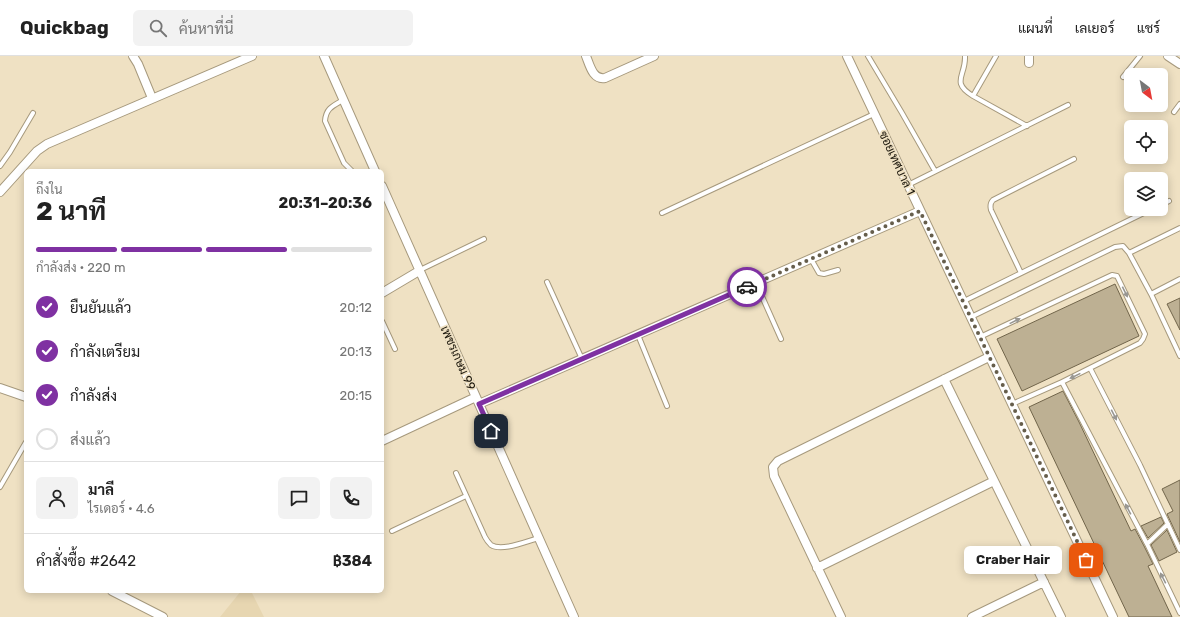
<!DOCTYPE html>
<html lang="th">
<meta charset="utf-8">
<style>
:root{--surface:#fff;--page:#f2f2f2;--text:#222;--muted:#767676;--line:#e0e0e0;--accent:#7f31a2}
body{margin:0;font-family:Rubik,Sarabun,sans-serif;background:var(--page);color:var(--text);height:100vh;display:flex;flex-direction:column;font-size:15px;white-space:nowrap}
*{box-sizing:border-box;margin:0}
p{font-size:13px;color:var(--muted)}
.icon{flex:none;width:22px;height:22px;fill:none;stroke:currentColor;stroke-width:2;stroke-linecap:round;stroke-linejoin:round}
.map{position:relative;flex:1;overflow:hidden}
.drawer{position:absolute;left:24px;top:113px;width:360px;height:424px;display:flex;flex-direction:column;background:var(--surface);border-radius:6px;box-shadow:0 2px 10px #0003}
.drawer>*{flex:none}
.needle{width:26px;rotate:148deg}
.fabs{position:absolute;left:1124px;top:12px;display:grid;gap:8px}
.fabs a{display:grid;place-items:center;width:44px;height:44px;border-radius:6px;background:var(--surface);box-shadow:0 2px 10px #0003;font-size:20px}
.pin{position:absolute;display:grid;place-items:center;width:34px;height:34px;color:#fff;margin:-17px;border-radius:8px;box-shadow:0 2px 6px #0006}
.courier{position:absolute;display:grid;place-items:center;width:40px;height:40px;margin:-20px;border:3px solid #7f31a2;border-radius:50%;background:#fff;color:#222;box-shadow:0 1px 5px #0007}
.bubble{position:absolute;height:28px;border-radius:6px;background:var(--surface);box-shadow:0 2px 10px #0003;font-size:13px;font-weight:700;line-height:28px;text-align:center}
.headline em{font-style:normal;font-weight:700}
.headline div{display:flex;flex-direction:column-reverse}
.headline{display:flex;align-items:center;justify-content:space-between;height:68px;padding:0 12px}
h1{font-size:26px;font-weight:700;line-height:30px}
.bar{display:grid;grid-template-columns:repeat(4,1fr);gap:6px 4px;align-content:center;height:48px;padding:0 12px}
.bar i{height:5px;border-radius:3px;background:var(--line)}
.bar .selected{background:var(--accent)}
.bar p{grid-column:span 4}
.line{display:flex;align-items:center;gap:10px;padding:0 12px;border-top:1px solid var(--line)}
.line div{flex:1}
.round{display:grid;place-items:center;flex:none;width:42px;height:42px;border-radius:6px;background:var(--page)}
ol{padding:0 12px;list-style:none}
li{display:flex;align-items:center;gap:12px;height:44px}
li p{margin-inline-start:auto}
li .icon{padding:4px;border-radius:50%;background:var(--accent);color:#fff;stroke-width:4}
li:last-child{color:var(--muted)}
li i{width:22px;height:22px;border:2px solid var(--line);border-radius:50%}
header{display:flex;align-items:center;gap:24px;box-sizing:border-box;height:56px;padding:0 20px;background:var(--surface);border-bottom:1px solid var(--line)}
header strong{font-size:19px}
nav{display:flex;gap:22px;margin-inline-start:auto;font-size:14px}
.search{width:280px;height:36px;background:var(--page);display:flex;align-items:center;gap:10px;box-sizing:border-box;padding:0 14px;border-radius:6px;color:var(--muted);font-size:15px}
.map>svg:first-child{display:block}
.built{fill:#e7d6b1}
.building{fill:#bdb093;stroke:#71654b}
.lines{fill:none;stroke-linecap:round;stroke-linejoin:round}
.service-casing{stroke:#a6997d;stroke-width:6}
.minor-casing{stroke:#a6997d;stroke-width:10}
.service{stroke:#fff;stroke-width:4}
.minor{stroke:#fff;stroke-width:8}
.oneway{fill:#999792}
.done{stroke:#665e4c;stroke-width:4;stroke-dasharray:0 7.2}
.route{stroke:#7f31a2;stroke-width:5}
.labels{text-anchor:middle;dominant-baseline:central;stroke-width:3.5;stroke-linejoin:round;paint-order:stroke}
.street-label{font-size:12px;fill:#1c170c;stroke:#efe1c3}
</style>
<header>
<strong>Quickbag</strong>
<div class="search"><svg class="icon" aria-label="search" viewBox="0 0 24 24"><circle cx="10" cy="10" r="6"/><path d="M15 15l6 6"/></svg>ค้นหาที่นี่</div>
<nav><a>แผนที่</a><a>เลเยอร์</a><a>แชร์</a></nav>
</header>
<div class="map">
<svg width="1180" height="561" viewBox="0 0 1180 561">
<rect width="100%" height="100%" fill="#efe1c3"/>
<!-- built -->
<path class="built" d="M241,535h10l13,26h-44z"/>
<!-- building -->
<path class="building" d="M1115,228l24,52 -117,55 -25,-52z
M1180,242v32l-13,-26z
M1063,335l16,31 52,109 4,-2 9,17 9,18 -5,2 24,51h-43l-100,-210z
M1180,424v62l-13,-28 6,-3 -11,-22z
M1161,461l3,6 -16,15 -7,-12z
M1167,474l10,22 -18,9 -8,-16z"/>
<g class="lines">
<defs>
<path id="service" d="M868,0l34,57 33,58
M965,0c1,20 -15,26 8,40l54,30
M1123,21l17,-21
M973,40l23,-40
M343,44c-10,6 -17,8 -18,21l19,42 8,8
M1174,56l6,-8
M0,110l10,-14 23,-39
M908,129l160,-80
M1161,149l8,-4
M662,157l212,-99
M1180,172l-51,25 22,41 29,62
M811,203l8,14 5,1 14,-4
M420,214l64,-31
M1021,217l-30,-63c-1,-4 -1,-7 2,-10l81,-41
M547,226l35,77
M756,227l25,56
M1151,238l29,-15
M964,245l188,-92
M971,261l144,-70 8,-1 6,7
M382,265l13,28
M638,279l29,71
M980,281l132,-62 5,1 28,58 -2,5 -3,4 -78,39 -50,22
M1090,312l50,97 40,85
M1062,326l85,162
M456,417l29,64c1,2 4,6 6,8 11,7 36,-4 48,-7
M0,431l26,-45
M1168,468l-21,20 33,69
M392,475l74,-35"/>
<path id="minor" d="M133,0l5,8 14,34
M324,0l51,115
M586,0c4,10 7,24 19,22l49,-22
M847,0l266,561
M1168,0l12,8
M1029,7v-7
M382,130l192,431
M0,136l37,-41 10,-7 205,-88
M382,237l37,-22
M944,323l117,238
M0,332l26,9
M479,348l441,-193
M382,385l94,-44
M817,512l177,-87
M112,535l51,26
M841,561l-67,-141 -1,-9 5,-6 211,-104
M972,561l72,-35"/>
</defs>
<!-- service casing -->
<use href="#service" class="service-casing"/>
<!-- minor casing -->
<use href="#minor" class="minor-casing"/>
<!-- service -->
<use href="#service" class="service"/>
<!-- minor -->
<use href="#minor" class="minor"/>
</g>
<!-- one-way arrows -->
<defs><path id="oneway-solid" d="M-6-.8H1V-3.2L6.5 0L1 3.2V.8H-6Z"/></defs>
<g class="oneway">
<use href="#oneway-solid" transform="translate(1125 236) rotate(64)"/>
<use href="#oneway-solid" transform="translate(1015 265) rotate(-26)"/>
<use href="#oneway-solid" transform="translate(1075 320) rotate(154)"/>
<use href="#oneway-solid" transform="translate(1114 359) rotate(63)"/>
<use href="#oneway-solid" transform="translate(1128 453) rotate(-118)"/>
<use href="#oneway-solid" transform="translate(1163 522) rotate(-117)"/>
</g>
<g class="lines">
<!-- done -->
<path class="done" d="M747,231l173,-76 166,349"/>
<!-- route -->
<path class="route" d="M491,375l-12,-27 268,-117"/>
</g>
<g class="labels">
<!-- street labels -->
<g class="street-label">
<text transform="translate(897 107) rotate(65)">ซอยเทศบาล 1</text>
<text transform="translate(458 302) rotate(66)">เพชรเกษม 99</text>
</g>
</g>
</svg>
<div class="fabs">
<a><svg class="needle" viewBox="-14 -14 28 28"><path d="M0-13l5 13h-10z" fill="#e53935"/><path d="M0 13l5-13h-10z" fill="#767676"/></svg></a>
<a><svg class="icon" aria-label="locate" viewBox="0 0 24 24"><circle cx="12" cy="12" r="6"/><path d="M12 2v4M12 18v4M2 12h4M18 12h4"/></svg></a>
<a><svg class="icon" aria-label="layers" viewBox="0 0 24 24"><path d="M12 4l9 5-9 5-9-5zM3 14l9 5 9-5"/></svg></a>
</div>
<div class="pin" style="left:1086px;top:504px;background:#ea580c"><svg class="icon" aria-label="bag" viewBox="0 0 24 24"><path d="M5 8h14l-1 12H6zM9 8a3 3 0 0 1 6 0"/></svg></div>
<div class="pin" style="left:491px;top:375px;background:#1f2937"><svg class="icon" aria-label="home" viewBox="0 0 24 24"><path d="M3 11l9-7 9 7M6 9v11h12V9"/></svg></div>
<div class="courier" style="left:747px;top:231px"><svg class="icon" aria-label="car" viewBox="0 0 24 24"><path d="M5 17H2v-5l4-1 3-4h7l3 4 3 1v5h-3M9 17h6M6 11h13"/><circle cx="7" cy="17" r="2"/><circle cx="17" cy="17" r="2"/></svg></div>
<div class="bubble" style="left:964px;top:490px;width:98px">Craber Hair</div>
<section class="drawer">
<div class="headline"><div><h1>2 นาที</h1><p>ถึงใน</p></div><em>20:31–20:36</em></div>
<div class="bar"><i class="selected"></i><i class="selected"></i><i class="selected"></i><i></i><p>กำลังส่ง · 220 m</p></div>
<ol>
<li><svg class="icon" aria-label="check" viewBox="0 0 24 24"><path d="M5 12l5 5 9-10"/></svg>ยืนยันแล้ว<p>20:12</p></li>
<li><svg class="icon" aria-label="check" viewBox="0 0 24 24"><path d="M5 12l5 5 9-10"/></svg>กำลังเตรียม<p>20:13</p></li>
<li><svg class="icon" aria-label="check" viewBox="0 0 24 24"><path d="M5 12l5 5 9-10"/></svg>กำลังส่ง<p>20:15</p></li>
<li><i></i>ส่งแล้ว</li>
</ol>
<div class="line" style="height:72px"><a class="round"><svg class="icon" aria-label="person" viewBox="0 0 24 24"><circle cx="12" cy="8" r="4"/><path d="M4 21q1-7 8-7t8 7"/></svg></a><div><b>มาลี</b><p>ไรเดอร์ · 4.6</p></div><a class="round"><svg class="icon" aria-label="chat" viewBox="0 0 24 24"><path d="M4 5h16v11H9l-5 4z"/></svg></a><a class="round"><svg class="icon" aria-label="phone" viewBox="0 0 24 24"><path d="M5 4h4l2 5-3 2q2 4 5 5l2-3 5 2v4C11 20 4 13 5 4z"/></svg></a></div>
<div class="line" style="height:52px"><div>คำสั่งซื้อ #2642</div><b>฿384</b></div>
</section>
</div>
